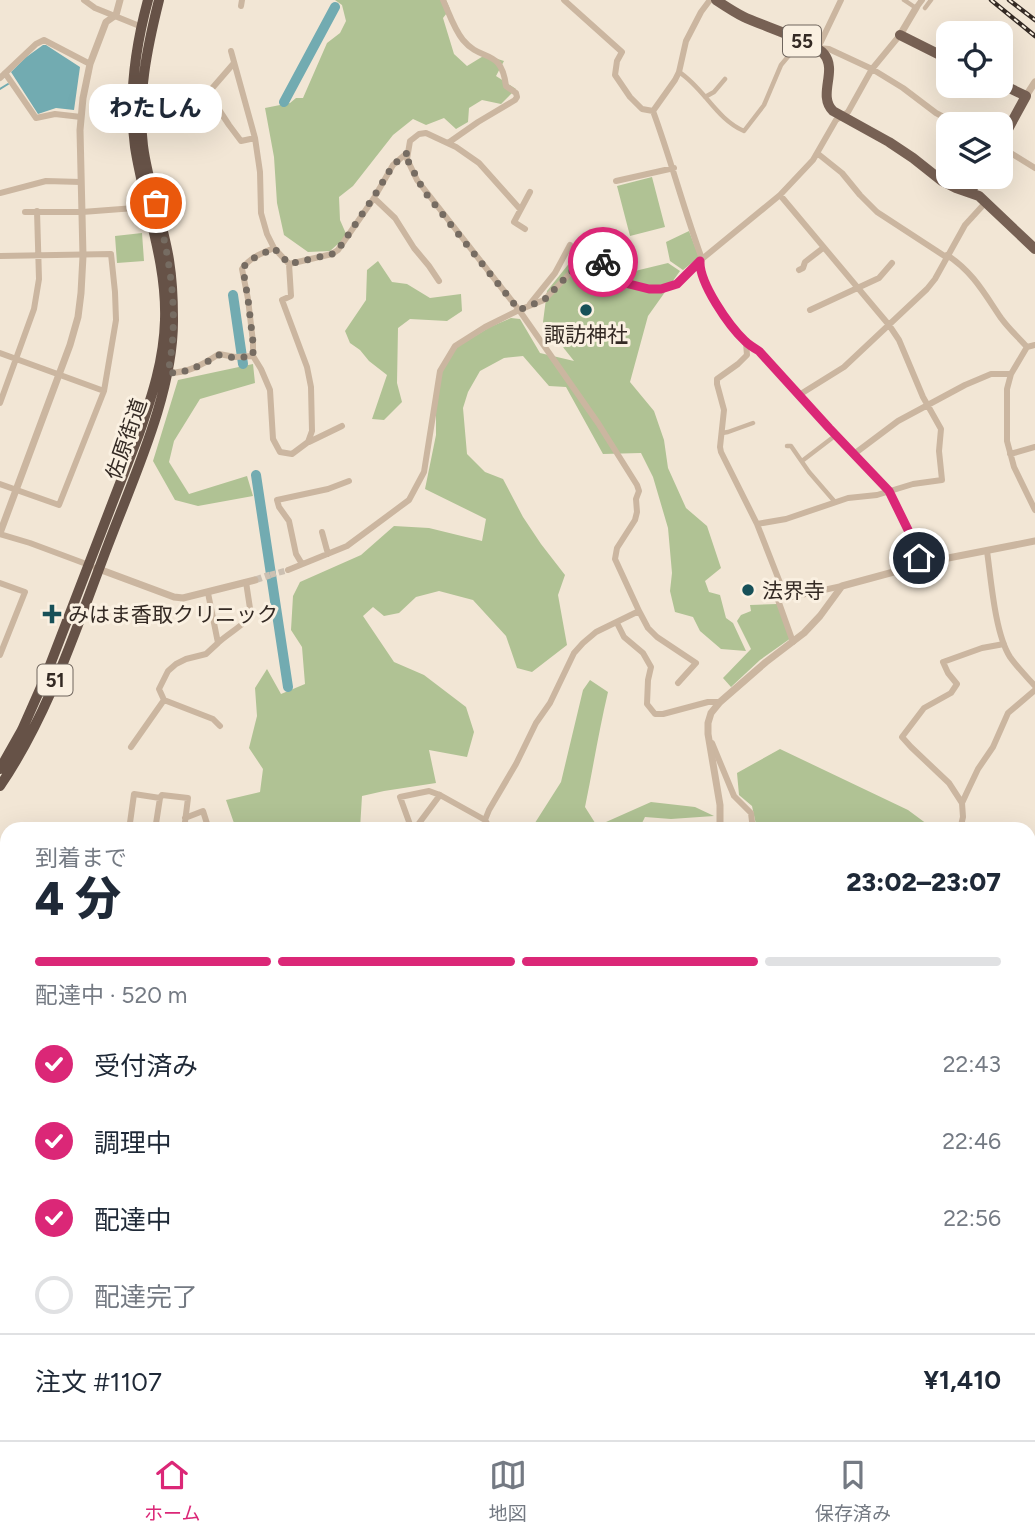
<!DOCTYPE html>
<html lang="ja">
<meta charset="utf-8">
<style>
:root{--surface:#fff;--page:#f6f6f7;--text:#1f2937;--muted:#747a83;--line:#e0e1e3;--accent:#db2777}
body{margin:0;font-family:Figtree,"Noto Sans JP",sans-serif;background:var(--page);color:var(--text);height:100vh;display:flex;flex-direction:column;font-size:26px;white-space:nowrap}
*{box-sizing:border-box;margin:0}
p{font-size:23px;color:var(--muted)}
.icon{flex:none;width:38px;height:38px;fill:none;stroke:currentColor;stroke-width:2;stroke-linecap:round;stroke-linejoin:round}
.map{position:relative;flex:1;overflow:hidden}
.sheet{position:absolute;left:0px;top:822px;width:1036px;height:618px;display:flex;flex-direction:column;background:var(--surface);border-radius:21px 21px 0 0;box-shadow:0 7px 28px #0002}
.sheet>*{flex:none}
.buttons{position:absolute;left:936px;top:21px;display:grid;gap:14px}
.buttons a{display:grid;place-items:center;width:77px;height:77px;border-radius:14px;background:var(--surface);box-shadow:0 7px 28px #0002;font-size:35px}
.pin{position:absolute;display:grid;place-items:center;width:60px;height:60px;color:#fff;margin:-30px;border:4px solid #fff;border-radius:50%;box-shadow:0 2px 7px #0007}
.courier{position:absolute;display:grid;place-items:center;width:70px;height:70px;margin:-35px;border:5px solid #db2777;border-radius:50%;background:#fff;color:#222;box-shadow:0 2px 9px #0007}
.bubble{position:absolute;height:49px;border-radius:21px;background:var(--surface);box-shadow:0 7px 28px #0002;font-size:23px;font-weight:800;line-height:49px;text-align:center}
.headline em{font-style:normal;font-weight:800}
.headline div{display:flex;flex-direction:column-reverse}
.headline{display:flex;align-items:center;justify-content:space-between;height:119px;padding:0 35px}
h1{font-size:46px;font-weight:800;line-height:52px}
.bar{display:grid;grid-template-columns:repeat(4,1fr);gap:10px 7px;align-content:center;height:84px;padding:0 35px}
.bar i{height:9px;border-radius:5px;background:var(--line)}
.bar .active{background:var(--accent)}
.bar p{grid-column:span 4}
.line{display:flex;align-items:center;gap:18px;padding:0 35px;border-top:2px solid var(--line)}
.line div{flex:1}
ol{padding:0 35px;list-style:none}
li{display:flex;align-items:center;gap:21px;height:77px}
li p{margin-inline-start:auto}
li .icon{padding:7px;border-radius:50%;background:var(--accent);color:#fff;stroke-width:4}
li:last-child{color:var(--muted)}
li i{width:38px;height:38px;border:4px solid var(--line);border-radius:50%}
.menu{display:flex;justify-content:space-around;align-items:center;height:98px;border-top:2px solid var(--line);background:var(--surface);font-size:19px;color:var(--muted)}
.menu a{display:grid;justify-items:center;gap:4px}
.menu .active{color:var(--accent)}
.map>svg:first-child{display:block}
.green{fill:#b0c294}
.water{fill:#72abb1}
.lines{fill:none;stroke-linecap:round;stroke-linejoin:round}
.stream{stroke:#72abb1;stroke-width:2}
.river{stroke:#72abb1;stroke-width:10}
.minor-tunnel{stroke:#ccc0b2;stroke-width:6;stroke-dasharray:6 3;stroke-linecap:butt}
.tertiary-tunnel{stroke:#ccc0b2;stroke-width:7;stroke-dasharray:7 3.5;stroke-linecap:butt}
.pedestrian{stroke:#cbb6a0;stroke-width:4.5}
.minor{stroke:#cbb6a0;stroke-width:6}
.tertiary{stroke:#cbb6a0;stroke-width:7}
.primary{stroke:#776154;stroke-width:10}
.trunk{stroke:#665247;stroke-width:10}
.rail-casing{stroke:#342a24;stroke-width:4.5}
.rail{stroke:#faf0e1;stroke-width:2;stroke-dasharray:5;stroke-linecap:butt}
.done{stroke:#766c62;stroke-width:7;stroke-dasharray:0 12.6}
.route{stroke:#db2777;stroke-width:9}
.poi-dot{fill:#175058;stroke:#faf0e1;stroke-width:2.5}
.labels{text-anchor:middle;dominant-baseline:central;stroke-width:6;stroke-linejoin:round;paint-order:stroke}
.shield{fill:#faf0e1;stroke:#6f655d;stroke-width:2}
.shield-label{font-size:19px;font-weight:bold;fill:#342a24}
.poi-label{font-size:21px;fill:#342a24;stroke:#faf0e1;text-anchor:start}
.street-label{font-size:21px;fill:#342a24;stroke:#faf0e1}
</style>
<div class="map">
<svg width="1035" height="1440" viewBox="0 0 1035 1440">
<rect width="100%" height="100%" fill="#f2e6d5"/>
<!-- green -->
<path class="green" d="M335,0h111l4,9 -7,9 11,36 13,12 18,-11 19,6 -8,15 20,13 -15,15 -19,-4 -13,8 -1,14 -12,7 -12,-11 -18,7 -13,-6 -20,16 -40,51 -14,11 1,23 7,16 -17,15 -22,1 -24,-17 -7,-32 -3,-46 -9,-49 25,-5 6,-5h7l24,-55 13,-10 6,-12 -4,-16z
M652,177l13,50 -35,9 -13,-50z
M689,231l10,26 -16,13 -13,-9 -4,-19z
M142,233l2,28 -27,2 -2,-27z
M604,235l14,21 17,15 33,-8 12,8 -32,45 -18,66 24,29 10,29 4,28 18,40 21,18 14,42 -16,13 4,11 11,3 6,23 7,5 13,28 -25,-2 -21,-18 -7,-14 -18,-5 -5,-21 2,-18 -4,-45 -15,-51 -12,-24 -38,1 -37,-67 -17,-1 -26,-30 -19,2 -24,13 -12,21 -5,16 4,46 18,18 18,7 20,38 18,27 24,31 -7,20 9,50 -35,27 -15,-4 -11,-32 -33,-36 -34,-9 -23,6 -17,16 -15,3 -11,-9 -10,9 31,46 30,13 42,32 8,25 -7,25 -38,-7 7,33 -52,8 -22,5 -2,33h-124l-10,-29 34,-8 3,-23 -14,-21 8,-32 -2,-28 12,-19 14,25 24,-10 -3,-37 -11,-17 2,-34 7,-14 61,-27 33,-29 35,2 53,13 4,-22 -61,-30 11,-54v-40l6,-24 15,-24 33,-20 21,-9 9,1 20,34 34,8 -31,-39 4,-31 24,-30z
M378,261l14,21 15,2 23,14 31,-4 1,17 -15,10 -37,-2 -12,9 -1,55 5,19 -18,18 -12,-1 15,-44 -18,-14 -9,-11 -10,-7 -5,-12 21,-31 1,-30z
M253,364l2,19 -55,16 -26,42 -5,21 20,32 58,-18 6,20 -55,10 -23,-6 -22,-39 25,-81z
M777,604l14,34 -31,22 -29,27 -8,-9 28,-29 -14,-28 4,-6 10,-4 -1,-6z
M590,680l18,12c-9,38 -15,76 -23,115l12,19 54,-24 44,5 19,9 -43,3 -26,-2 -6,12h-106v-3l28,-44 22,-92z
M780,749l128,61 23,17 -1,2h-173l-5,-23 -13,-11 -2,-22z
M1035,1253v133l-6,-42v-86z
M795,1433h134l10,7h-150z"/>
<!-- water -->
<path class="water" d="M43,45h3l34,22 -6,43 -18,-2 -18,6 -27,-42 14,-14z"/>
<g class="lines">
<!-- stream -->
<path class="stream" d="M0,89l8,-5"/>
<!-- river -->
<path class="river" d="M284,102l51,-95
M233,295l10,69
M256,475l32,212"/>
<!-- minor-tunnel -->
<path class="minor-tunnel" d="M270,575l18,-5"/>
<!-- tertiary-tunnel -->
<path class="tertiary-tunnel" d="M255,580l15,-5"/>
<!-- pedestrian -->
<path class="pedestrian" d="M904,0l9,6
M925,8l6,-8
M679,72c25,16 37,47 65,59l20,-26 17,-40 15,-18 3,-7
M705,97l9,-5 11,-13
M722,433l6,-1 25,-9
M787,446h4l18,26 26,30
M802,461l34,-26"/>
<!-- minor -->
<path class="minor" d="M84,0l11,8 47,19
M443,0c6,13 11,29 20,40 19,23 38,7 43,46l10,7 1,4 -2,3 -37,22 -30,21
M564,0l58,52 -5,9 -2,14 15,22 12,12 11,2
M841,0l-23,48 11,1 43,20 31,19 33,25 21,11
M241,6l1,-6
M916,8l6,-8
M900,35l-28,34 -24,43 -12,8 -23,40 -33,35 -78,64c-8,20 28,68 43,82 4,4 9,7 14,10l70,77 60,63 22,45 10,28
M231,51l24,87 5,34 1,41 6,21 7,14 15,16 2,32 -9,4 25,67 4,20 1,44 -4,11 -16,12 -12,-2 -7,-13 -3,-49 -9,-21 -8,-13v-14l-5,-43 -6,-30c7,-11 20,-16 32,-21
M234,63l-26,30 21,32 12,16 14,-3
M5,73l31,45 19,-4 26,3
M0,78l36,-34 8,-4 46,24
M1001,147l34,21
M817,153l25,20 18,22 17,17 69,45
M616,181l58,-13
M0,193l46,-12 35,1
M374,198l21,20 19,30 15,18 10,15
M25,212h57l66,-5
M525,229l-11,-7 16,-30
M947,255c26,17 37,38 54,63 8,11 17,19 26,29l8,-2
M0,256l111,-2 4,38 1,28 -12,71 -45,114 -59,-21
M702,259c-18,-49 -31,-99 -49,-148l22,-31 4,-8 7,-31 15,-29 9,-12
M289,264l43,-10 6,-4 36,-52 19,-33 15,-13
M799,270l4,-2 2,-6 18,-14
M530,304l25,-31 15,-28
M810,310l69,-32 13,-15
M746,343l1,12 -9,9 -21,15v5l7,26 -4,37 1,5 36,72 29,74
M1027,347l-16,27 -4,15v52l7,26 21,43
M0,353l104,38
M168,373c20,0 34,-8 51,-19l16,3 18,-1
M799,395l45,-28 83,-78 8,-10 30,-54 21,-23
M0,403l34,-94 5,-30 -2,-68
M309,442l33,-16
M854,454l44,-33 67,-36 26,-11h20
M1010,454l25,-7
M757,524l29,-5 62,-21 29,-3 36,-11 29,-4 -3,-29 2,-22 -18,-32 -24,-57 -10,-15 -109,-130
M322,532l6,22
M0,534l30,9 59,22
M987,551c4,28 8,83 23,106 7,10 17,20 25,29
M302,564l-6,-10 -7,-33 -10,-14 -2,-7 51,-11 21,-8
M288,570l59,-24 62,-46 15,-28 16,-101 15,-25 30,-19 34,-17 25,-10 34,-35 11,-5 17,3 23,20 20,6h12l16,-5 23,-23
M0,583l25,9 -25,63
M208,593l10,50 -12,11 -20,5 -10,5 -8,7 -9,18 5,11 49,19 7,7
M639,611l9,17 9,9 39,26 -18,20
M617,623l7,14 19,16 8,14 -3,13 -1,24 8,10h8l45,-12h12
M793,642l-15,-42 64,-14
M218,643c8,-8 29,-20 33,-28l-5,-33
M712,743l22,53 17,17 2,17
M131,747l33,-47
M962,803l-13,-20 -38,-36 -9,-10 22,-29 27,-15 6,-9 -9,-11 -5,-11 39,-14 22,-4
M185,818l18,-7 6,19
M129,830l5,-36 26,4
M155,830l5,-32 2,-3 26,3 -4,32
M412,830l-12,-33 29,-6 11,4 45,25
M414,830l26,-35
M491,830l-6,-10 4,-10 27,-46 20,-41 14,-20 24,-50 9,-10 13,-11 43,-21 -24,-52 2,-11 18,-28 2,-8 -1,-13 3,-8 -2,-6 -39,-62 -79,-113 -102,-130 -10,-21 3,-18 9,-7 7,-1 30,14 23,16 41,46
M960,830l3,-13 -1,-14 6,-13 10,-21 15,-22 15,-34 27,-23
M1029,848h1
M1029,896l6,1
M1029,1092l6,11
M1029,1138l6,-8
M570,1435l20,4 27,1
M300,1440l2,-7
M780,1440l4,-7"/>
<!-- tertiary -->
<path class="tertiary" d="M900,35l16,-27
M1026,96l9,-14
M0,533l70,-188 8,-28 3,-24 2,-37 -3,-126 3,-32 7,-34 16,-42 10,-7 4,-15
M96,568l78,29 9,1 72,-18
M720,830v-25l-12,-71v-11l3,-10 9,-11 46,-40 38,-29 16,-17 22,-30 96,-26 97,-19
M0,1106l7,-1
M1029,1417l6,1"/>
<!-- primary -->
<path class="primary" d="M716,0c9,6 18,12 28,17 16,8 71,25 80,37 14,17 -7,41 9,57l56,31 24,16 29,23 14,7 23,8 56,53
M900,35l48,24
M1001,84l25,12 -25,46
M970,193l9,-16"/>
<!-- trunk -->
<path class="trunk" d="M0,769l22,-39 23,-52 94,-244c13,-38 25,-74 26,-114 2,-59 -21,-115 -30,-173 -7,-50 0,-99 13,-147
M0,786c49,-72 77,-160 108,-241 26,-69 66,-153 65,-227 0,-20 -1,-39 -4,-58 -6,-38 -21,-75 -26,-114 -6,-49 4,-98 16,-146"/>
<defs>
<path id="rail" d="M991,0l44,36
M1009,0l26,20"/>
</defs>
<!-- rail casing -->
<use href="#rail" class="rail-casing"/>
<!-- rail -->
<use href="#rail" class="rail"/>
</g>
<g class="lines">
<!-- done -->
<path class="done" d="M156,203c14,60 24,108 12,170 20,0 34,-8 51,-18l16,3 18,-2v-14l-5,-43 -5,-30 3,-6 6,-4 22,-11 15,16 43,-10 6,-4 35,-52 20,-33 15,-13 -1,7 17,32 95,119 25,-10 34,-35c9,-5 15,-6 25,-3"/>
<!-- route -->
<path class="route" d="M603,262l26,22 20,5h12l16,-5 23,-23c-1,22 29,65 45,80 4,4 9,7 14,10l70,77 60,63 22,45 8,22"/>
</g>
<!-- markers -->
<g class="poi-dot">
<circle cx="586" cy="310" r="7"/>
<circle cx="748" cy="590" r="7"/>
<path d="M48.5 603.5h7v7h7v7h-7v7h-7v-7h-7v-7h7z"/>
</g>
<g class="labels">
<!-- shield labels -->
<g class="shield">
<rect x="783" y="25.5" width="38" height="31" rx="5"/>
<rect x="37.5" y="664.5" width="35" height="31" rx="5"/>
</g>
<g class="shield-label">
<text x="802" y="41">55</text>
<text x="55" y="680">51</text>
</g>
<!-- poi labels -->
<g class="poi-label">
<text x="586" y="334" text-anchor="middle">諏訪神社</text>
<text x="762" y="590">法界寺</text>
<text x="68" y="614">みはま香取クリニック</text>
</g>
<!-- street labels -->
<g class="street-label">
<text transform="translate(126 439) rotate(-71)">佐原街道</text>
</g>
</g>
</svg>
<div class="buttons">
<a><svg class="icon" aria-label="locate" viewBox="0 0 24 24"><circle cx="12" cy="12" r="6"/><path d="M12 2v4M12 18v4M2 12h4M18 12h4"/></svg></a>
<a><svg class="icon" aria-label="layers" viewBox="0 0 24 24"><path d="M12 4l9 5-9 5-9-5zM3 14l9 5 9-5"/></svg></a>
</div>
<div class="pin" style="left:156px;top:203px;background:#ea580c"><svg class="icon" aria-label="bag" viewBox="0 0 24 24"><path d="M5 8h14l-1 12H6zM9 8a3 3 0 0 1 6 0"/></svg></div>
<div class="pin" style="left:919px;top:558px;background:#1f2937"><svg class="icon" aria-label="home" viewBox="0 0 24 24"><path d="M3 11l9-7 9 7M6 9v11h12V9"/></svg></div>
<div class="courier" style="left:603px;top:262px"><svg class="icon" aria-label="bike" viewBox="0 0 24 24"><circle cx="6" cy="16" r="4"/><circle cx="18" cy="16" r="4"/><path d="M6 16l4-8h5l3 8M10 8l3 8H6M13 5h3"/></svg></div>
<div class="bubble" style="left:89px;top:84px;width:133px">わたしん</div>
<section class="sheet">
<div class="headline"><div><h1>4 分</h1><p>到着まで</p></div><em>23:02–23:07</em></div>
<div class="bar"><i class="active"></i><i class="active"></i><i class="active"></i><i></i><p>配達中 · 520 m</p></div>
<ol>
<li><svg class="icon" aria-label="check" viewBox="0 0 24 24"><path d="M5 12l5 5 9-10"/></svg>受付済み<p>22:43</p></li>
<li><svg class="icon" aria-label="check" viewBox="0 0 24 24"><path d="M5 12l5 5 9-10"/></svg>調理中<p>22:46</p></li>
<li><svg class="icon" aria-label="check" viewBox="0 0 24 24"><path d="M5 12l5 5 9-10"/></svg>配達中<p>22:56</p></li>
<li><i></i>配達完了</li>
</ol>
<div class="line" style="height:91px"><div>注文 #1107</div><b>¥1,410</b></div>
</section>
</div>
<nav class="menu">
<a class="active"><svg class="icon" aria-label="home" viewBox="0 0 24 24"><path d="M3 11l9-7 9 7M6 9v11h12V9"/></svg>ホーム</a>
<a><svg class="icon" aria-label="map" viewBox="0 0 24 24"><path d="M3 6l6-2 6 2 6-2v14l-6 2-6-2-6 2zM9 4v14M15 6v14"/></svg>地図</a>
<a><svg class="icon" aria-label="saved" viewBox="0 0 24 24"><path d="M7 4h10v16l-5-4-5 4z"/></svg>保存済み</a>
</nav>
